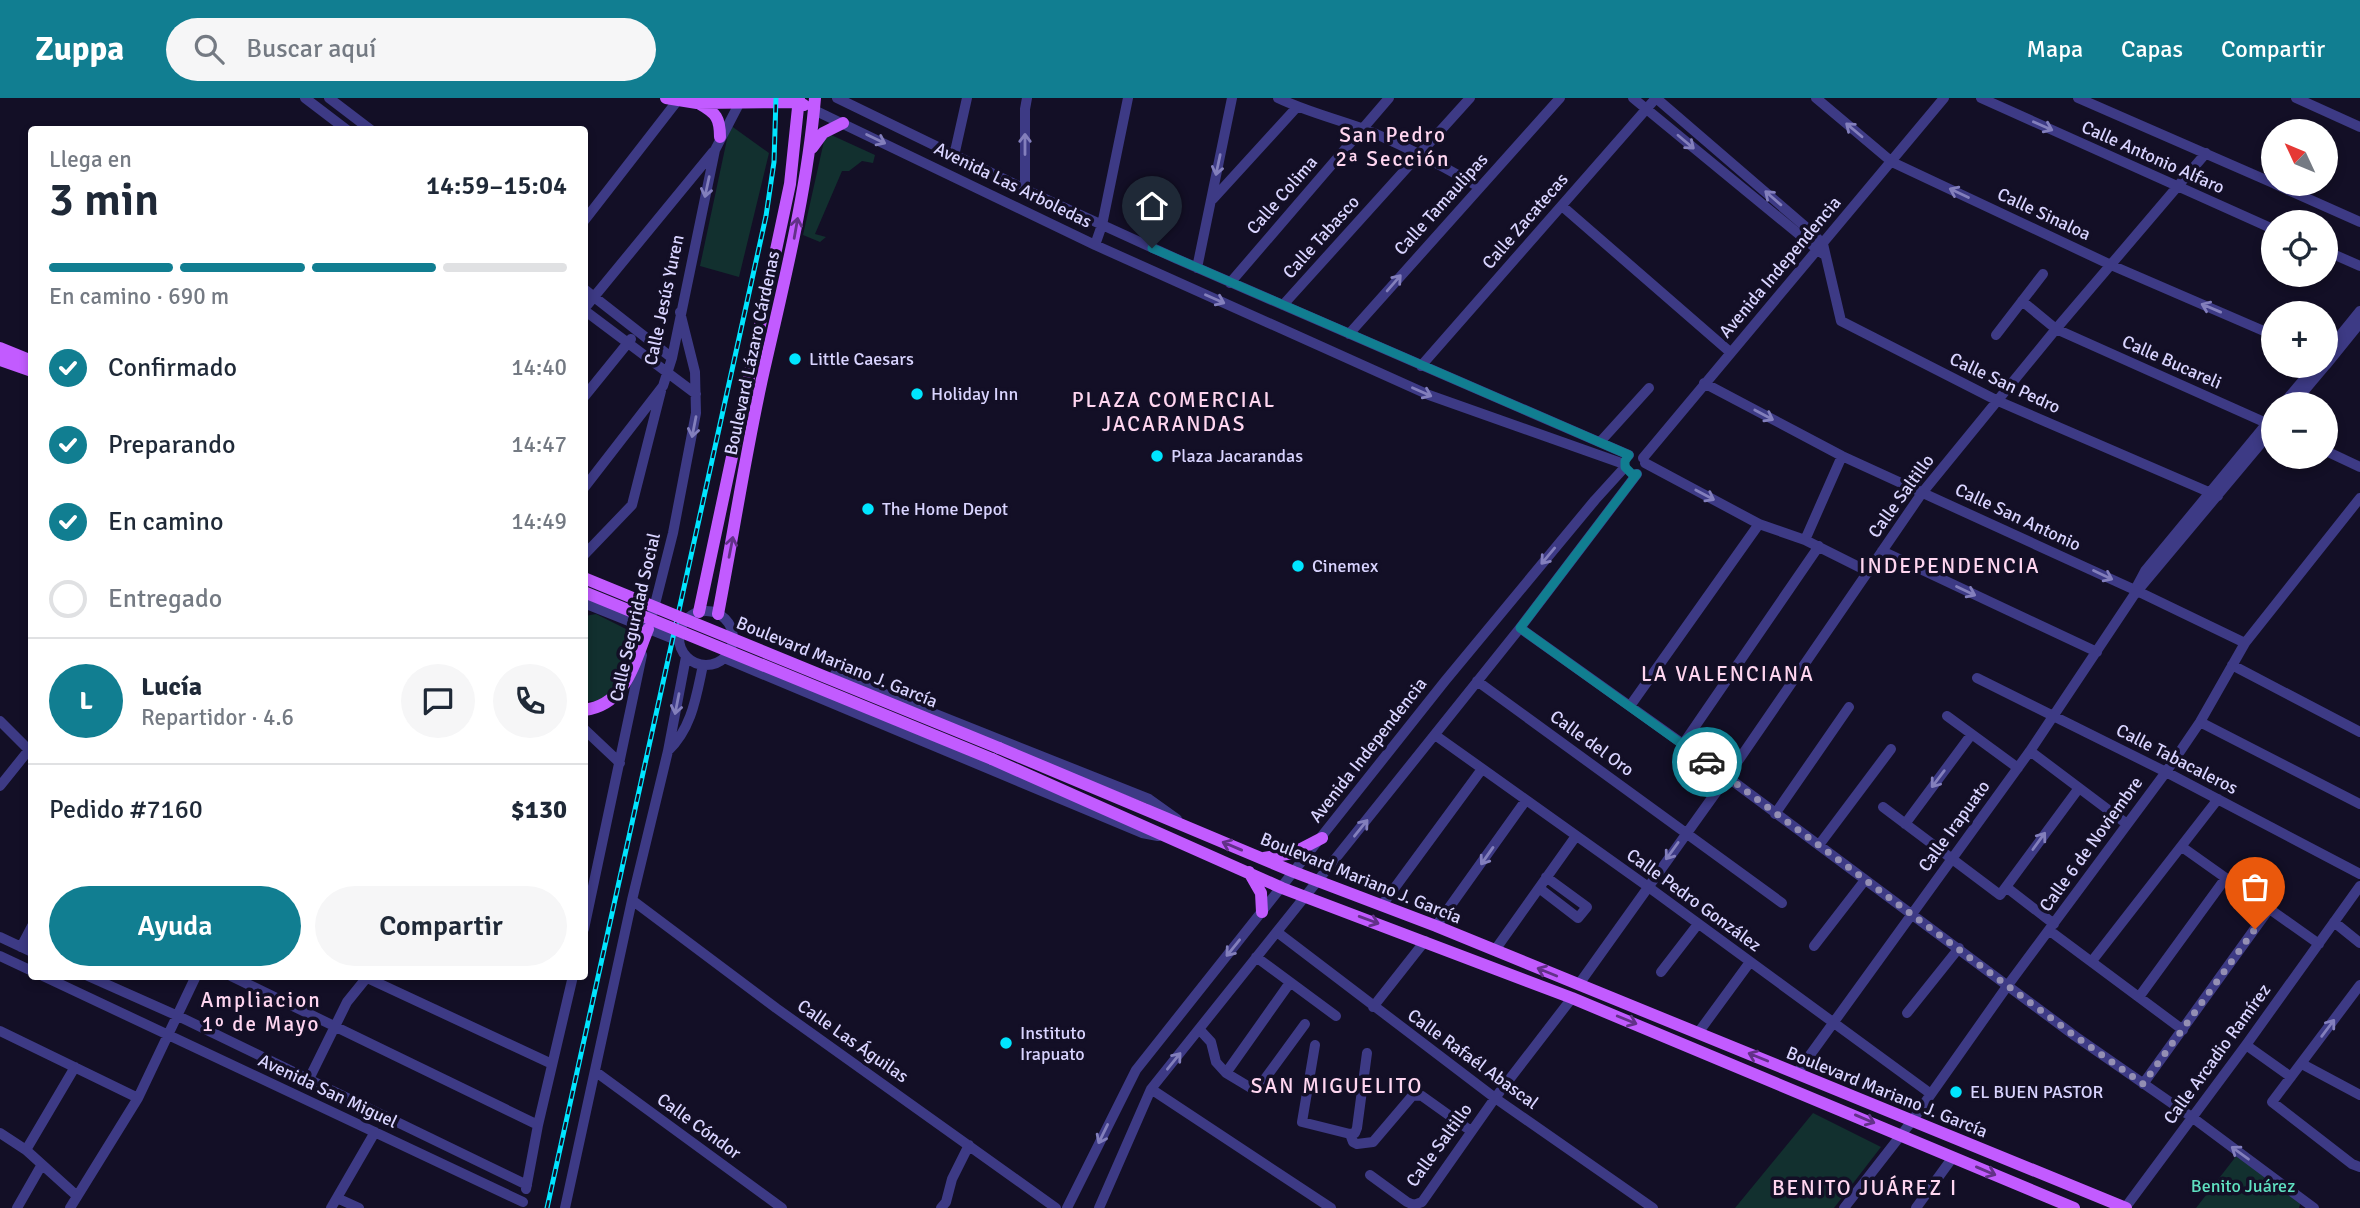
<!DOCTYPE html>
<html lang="es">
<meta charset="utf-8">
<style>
:root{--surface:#fff;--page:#f6f6f7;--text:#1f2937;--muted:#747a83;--line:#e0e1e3;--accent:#117e91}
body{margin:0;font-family:Signika,sans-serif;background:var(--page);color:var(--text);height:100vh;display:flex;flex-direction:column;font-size:26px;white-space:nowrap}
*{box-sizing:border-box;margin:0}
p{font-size:23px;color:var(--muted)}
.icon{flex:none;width:38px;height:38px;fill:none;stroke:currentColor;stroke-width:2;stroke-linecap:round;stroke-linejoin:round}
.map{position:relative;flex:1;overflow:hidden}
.sheet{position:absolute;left:28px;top:28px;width:560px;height:854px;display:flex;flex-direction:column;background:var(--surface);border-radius:7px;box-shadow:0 4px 10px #0003}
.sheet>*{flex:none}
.needle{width:46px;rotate:314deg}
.tools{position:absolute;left:2261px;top:21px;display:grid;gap:14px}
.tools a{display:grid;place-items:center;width:77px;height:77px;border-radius:50%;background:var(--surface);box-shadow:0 4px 10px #0003;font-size:35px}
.pin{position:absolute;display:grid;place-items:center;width:60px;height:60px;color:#fff;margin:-72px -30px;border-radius:50% 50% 50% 0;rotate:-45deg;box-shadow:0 0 7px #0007}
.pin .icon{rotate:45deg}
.courier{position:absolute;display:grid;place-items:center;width:70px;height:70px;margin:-35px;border:5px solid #117e91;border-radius:50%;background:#fff;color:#222;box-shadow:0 2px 9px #0007}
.overview em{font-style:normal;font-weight:600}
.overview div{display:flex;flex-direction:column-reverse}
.overview{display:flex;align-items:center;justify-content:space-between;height:119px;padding:0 21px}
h1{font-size:46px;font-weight:600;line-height:52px}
.bar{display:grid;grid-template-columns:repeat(4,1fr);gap:10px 7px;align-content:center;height:84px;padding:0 21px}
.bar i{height:9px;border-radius:5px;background:var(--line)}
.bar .current{background:var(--accent)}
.bar p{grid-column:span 4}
.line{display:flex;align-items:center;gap:18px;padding:0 21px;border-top:2px solid var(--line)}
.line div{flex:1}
.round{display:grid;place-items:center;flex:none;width:74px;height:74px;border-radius:37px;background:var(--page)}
ol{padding:0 21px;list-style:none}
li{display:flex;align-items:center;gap:21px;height:77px}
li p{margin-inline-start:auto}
li .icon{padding:7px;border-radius:50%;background:var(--accent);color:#fff;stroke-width:4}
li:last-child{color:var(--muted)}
li i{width:38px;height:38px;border:4px solid var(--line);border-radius:50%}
.button{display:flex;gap:14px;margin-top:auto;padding:14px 21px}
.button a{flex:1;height:80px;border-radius:42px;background:var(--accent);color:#fff;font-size:28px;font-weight:600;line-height:80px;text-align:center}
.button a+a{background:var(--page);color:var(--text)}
header{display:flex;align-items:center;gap:42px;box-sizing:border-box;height:98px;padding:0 35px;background:var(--accent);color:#fff}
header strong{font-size:33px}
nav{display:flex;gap:38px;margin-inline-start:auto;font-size:24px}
.search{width:490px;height:63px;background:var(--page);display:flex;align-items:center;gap:18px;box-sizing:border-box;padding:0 24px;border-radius:38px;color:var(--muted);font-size:26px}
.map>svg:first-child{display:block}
.green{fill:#12302f}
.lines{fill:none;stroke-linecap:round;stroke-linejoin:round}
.minor{stroke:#3d3a85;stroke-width:10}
.major{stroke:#c25bff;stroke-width:12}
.rail-casing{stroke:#00e5ff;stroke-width:5}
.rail{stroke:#130f26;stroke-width:2.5;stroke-dasharray:8;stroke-linecap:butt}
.major-bridge{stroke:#c25bff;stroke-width:12}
.oneway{stroke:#837fbc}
.oneway2{stroke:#623188}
.done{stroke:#948fb3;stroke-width:7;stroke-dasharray:0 12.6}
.route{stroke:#117e91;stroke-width:9}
.poi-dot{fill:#00e5ff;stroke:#130f26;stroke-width:2.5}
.labels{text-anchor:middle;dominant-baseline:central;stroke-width:7;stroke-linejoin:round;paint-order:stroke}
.street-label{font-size:18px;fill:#d9d4ff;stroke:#130f26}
.poi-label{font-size:18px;fill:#d9d4ff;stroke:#130f26;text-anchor:start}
.park-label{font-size:18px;fill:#5fe0c0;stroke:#130f26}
.quarter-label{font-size:21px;letter-spacing:2px;fill:#ffd6f0;stroke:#130f26}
</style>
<header>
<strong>Zuppa</strong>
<div class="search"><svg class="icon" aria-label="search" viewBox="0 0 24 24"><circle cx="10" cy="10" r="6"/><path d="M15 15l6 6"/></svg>Buscar aquí</div>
<nav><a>Mapa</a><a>Capas</a><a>Compartir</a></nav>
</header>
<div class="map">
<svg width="2360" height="1110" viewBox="0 0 2360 1110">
<rect width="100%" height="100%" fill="#130f26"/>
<!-- green -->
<path class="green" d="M730,27l39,28 -30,124 -39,-11z
M829,36l46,21 -2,8 -11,-2 -13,10h-7l-27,63 11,3 -6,5 -17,-7 21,-94z
M596,516l36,18c-4,26 -10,79 -47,68v-84z
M1813,1015l68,34 -47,61h-99z
M2237,1057l64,46 -2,7h-103z"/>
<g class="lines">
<!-- minor -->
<path class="minor" d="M305,0l42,32
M329,0l42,32
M837,0l204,99 136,62 452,196
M1278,0c27,13 55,20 83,30 42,16 80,37 118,59
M1633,0l190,156
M1656,0l151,130 16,16 18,77 157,80 220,95
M1816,0l76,64 219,103 162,70
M1981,0l292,131
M2078,0l195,85
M2296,0l64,29
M814,12l281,135 334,150 195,69
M954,58l13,-58
M2275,86l85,38
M1025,92v-81l2,-11
M1213,101l84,-92
M1562,108l168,146
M584,123l94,-121
M1095,147l7,-20 26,-127
M2326,153l34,15
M1197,170l35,-170
M1230,185l159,-185
M584,191l88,69
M2022,203l34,28 217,97
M1283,207l187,-207
M584,211l129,-157
M584,212l112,84
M1349,236l211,-236
M1996,237l47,-61
M2326,255l34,-42
M2326,267l34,-42
M1421,268l235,-268
M1704,285l138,73 293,134 110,53
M584,299l47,-58
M2283,306l32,-38
M2293,306l32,-38
M1600,344l49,-54
M2326,353l34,16
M1643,360l301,-360
M1645,365l114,61 46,16 64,32
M584,390l79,-102 9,-28 43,-208 25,-48
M1805,442l37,-84
M1882,453l215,101
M584,457l48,-50 29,-114
M2137,488l8,-15 128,-155
M584,505l95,38
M679 540a27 27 0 1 1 54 0a27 27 0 1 1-54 0Z
M653,514l20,-79 23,-120 -1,-41 -15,-60
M1520,530l163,116 392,292 118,82 121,90
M724,560l418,175 16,3
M2232,567l128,67
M835,576l314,125 28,20
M1977,580l189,94 194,102
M1477,583l305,222
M1630,608l129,-182
M1947,618l71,52
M0,623l29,29
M2200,624l160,82
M584,631l36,34
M1435,637l212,151 284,208
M1683,646l136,-198
M668,653c24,-23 28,-54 35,-86
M2030,653l97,73
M0,688l32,-40
M1883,709l117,88 79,-107
M1775,716l74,-107
M1905,726l66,-89
M1819,747l72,-96
M2182,749l137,97
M2006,789l48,37
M1539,790l39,30 9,-11 -41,-30
M632,802l144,108 280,200
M1382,807l100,-136
M2334,824l26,21
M1436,828l90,-126
M584,831l58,-274
M2050,833l133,99
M1277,834l218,166 158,110
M0,839l32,15
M1814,848l51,-66
M21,849l11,-21
M1495,852l81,-114
M0,858l32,15
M1256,859l80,59
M2092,863l126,-162
M1661,874l37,-48
M43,878l480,226
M88,878l90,40 349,169
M231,878l307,149
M363,878l189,88
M1579,886l148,-207 195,-284 134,-164 150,-176
M2360,887l-88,117 80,62 8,3
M2139,899l86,-118
M1373,909l52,-66
M1907,915l52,-65
M1199,931l12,13 5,20 10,11 30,18 49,-67
M0,933l138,67
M1698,935l52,-71
M1315,947l-13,77 48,12 5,-1 2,-5 10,-75
M2246,947l45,32
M2302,966l58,31
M596,974l186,136
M1226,975l63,-89
M1797,975l233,-322 104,-156 139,-166
M309,981l38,-77 21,-26
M2143,986l126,-175
M1151,991l180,119
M0,1035l26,17 51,46
M1350,1036l3,8 4,2 16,-2 40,-47 9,1 49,35
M26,1052l49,-83
M1370,1077l37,27 7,3 8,-3 73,-104 77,-100
M526,1091l12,-64 35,-149
M337,1100l22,10
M17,1110l24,-42
M70,1110l68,-110 58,-122
M331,1110l44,-76
M565,1110l67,-308 36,-149 18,-94
M941,1110l5,-6 6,-23 17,-34
M1067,1110l69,-138 309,-389 150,-181 30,-33
M1099,1110l52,-119 369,-461 117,-154
M1844,1110l68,-87 96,-136 158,-213 34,-50 45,-79 115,-145
M1916,1110l37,-51
M2125,1110l121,-163 114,-159"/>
<!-- major -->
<path class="major" d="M666,0l31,5 101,-1 6,3
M700,6c16,9 20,14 20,33
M812,50l11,-15 20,-10
M0,250l32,13
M0,262l32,11
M699,514l91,-428 9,-86
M718,516c15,-78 27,-157 44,-235 21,-93 45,-186 53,-281
M584,612c42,-5 50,-47 64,-81
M999,650l295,124 142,54 690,282
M992,661l290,129 290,110 502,210
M1264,760l29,-5 29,-15
M1249,774l12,21 1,19"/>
<defs>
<path id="rail" d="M547,1110l219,-992 8,-54 2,-64"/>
</defs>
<!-- rail casing -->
<use href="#rail" class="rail-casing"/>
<!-- rail -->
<use href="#rail" class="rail"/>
<!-- major-bridge -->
<path class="major-bridge" d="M584,480l415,170
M584,494l408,167"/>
</g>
<!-- one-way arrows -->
<defs><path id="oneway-shaft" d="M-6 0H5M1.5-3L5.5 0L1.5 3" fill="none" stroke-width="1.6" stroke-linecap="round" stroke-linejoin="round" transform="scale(1.75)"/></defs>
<g class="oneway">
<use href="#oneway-shaft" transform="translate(2043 28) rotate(24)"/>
<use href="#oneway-shaft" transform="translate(1854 32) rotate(-140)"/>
<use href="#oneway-shaft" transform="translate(876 41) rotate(26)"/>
<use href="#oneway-shaft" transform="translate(1686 44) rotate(40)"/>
<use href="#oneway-shaft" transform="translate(1025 46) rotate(-90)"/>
<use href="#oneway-shaft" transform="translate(1218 67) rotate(102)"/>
<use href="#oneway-shaft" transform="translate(707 89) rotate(102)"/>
<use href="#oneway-shaft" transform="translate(1959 95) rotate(-155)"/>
<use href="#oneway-shaft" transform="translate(1773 100) rotate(-139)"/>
<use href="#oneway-shaft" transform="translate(1394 185) rotate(-49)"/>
<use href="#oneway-shaft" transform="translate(1215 201) rotate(24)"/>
<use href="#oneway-shaft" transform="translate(2211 210) rotate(-157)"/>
<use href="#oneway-shaft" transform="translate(1422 294) rotate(24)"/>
<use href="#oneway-shaft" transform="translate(1764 317) rotate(28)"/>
<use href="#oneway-shaft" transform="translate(694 329) rotate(101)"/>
<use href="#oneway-shaft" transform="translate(1705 397) rotate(28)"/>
<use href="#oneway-shaft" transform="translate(1548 458) rotate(130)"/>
<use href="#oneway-shaft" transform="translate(2103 477) rotate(25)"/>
<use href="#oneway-shaft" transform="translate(1966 493) rotate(25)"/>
<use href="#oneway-shaft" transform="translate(677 606) rotate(101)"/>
<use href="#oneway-shaft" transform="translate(1938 681) rotate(127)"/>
<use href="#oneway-shaft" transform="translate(1361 730) rotate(-51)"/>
<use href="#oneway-shaft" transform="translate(2039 743) rotate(-54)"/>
<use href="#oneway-shaft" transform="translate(1672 753) rotate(126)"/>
<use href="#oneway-shaft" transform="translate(1487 758) rotate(125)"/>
<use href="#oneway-shaft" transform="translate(1233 850) rotate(129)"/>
<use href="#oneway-shaft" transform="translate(2328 930) rotate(-53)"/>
<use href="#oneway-shaft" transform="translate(1174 963) rotate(-51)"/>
<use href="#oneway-shaft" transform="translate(1103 1036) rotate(116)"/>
<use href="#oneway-shaft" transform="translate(2240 1055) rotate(-144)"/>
</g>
<g class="oneway2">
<use href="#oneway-shaft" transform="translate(796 130) rotate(-80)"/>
<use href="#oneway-shaft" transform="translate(731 449) rotate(-79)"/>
<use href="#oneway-shaft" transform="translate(1232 748) rotate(-157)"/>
<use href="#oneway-shaft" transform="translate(1369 822) rotate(20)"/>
<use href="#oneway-shaft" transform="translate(1547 874) rotate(-158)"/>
<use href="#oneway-shaft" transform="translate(1627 922) rotate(22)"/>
<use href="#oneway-shaft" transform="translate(1758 959) rotate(-158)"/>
<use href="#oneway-shaft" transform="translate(1865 1021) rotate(23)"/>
<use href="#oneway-shaft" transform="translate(1986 1073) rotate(23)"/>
</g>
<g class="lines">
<!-- done -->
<path class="done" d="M1707,664l368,274 68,48 112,-155"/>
<!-- route -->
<path class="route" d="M1152,150l477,207 -4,6v6l7,7h5l-117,154 187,134"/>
</g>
<!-- markers -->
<g class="poi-dot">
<circle cx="795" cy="261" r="7"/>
<circle cx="917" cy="296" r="7"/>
<circle cx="1157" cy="358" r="7"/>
<circle cx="868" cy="411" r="7"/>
<circle cx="1298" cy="468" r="7"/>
<circle cx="1006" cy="945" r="7"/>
<circle cx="1956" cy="994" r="7"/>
</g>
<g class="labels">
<!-- street labels -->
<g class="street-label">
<text transform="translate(2153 59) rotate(24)">Calle Antonio Alfaro</text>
<text transform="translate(1013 87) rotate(26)">Avenida Las Arboledas</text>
<text transform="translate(1282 97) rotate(-49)">Calle Colima</text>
<text transform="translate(1441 106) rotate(-48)">Calle Tamaulipas</text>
<text transform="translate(2044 116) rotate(25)">Calle Sinaloa</text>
<text transform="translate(1525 123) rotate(-49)">Calle Zacatecas</text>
<text transform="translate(1321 139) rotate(-48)">Calle Tabasco</text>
<text transform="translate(1780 169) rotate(-50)">Avenida Independencia</text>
<text transform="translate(664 202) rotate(-78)">Calle Jesús Yuren</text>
<text transform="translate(752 255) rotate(-78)">Boulevard Lázaro Cárdenas</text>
<text transform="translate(2172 264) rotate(24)">Calle Bucareli</text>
<text transform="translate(2005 285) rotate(25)">Calle San Pedro</text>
<text transform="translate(1901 398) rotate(-54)">Calle Saltillo</text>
<text transform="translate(2018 419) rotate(25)">Calle San Antonio</text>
<text transform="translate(635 519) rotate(-77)">Calle Seguridad Social</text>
<text transform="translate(837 564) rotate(22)">Boulevard Mariano J. García</text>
<text transform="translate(1592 645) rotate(36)">Calle del Oro</text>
<text transform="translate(1368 652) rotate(-52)">Avenida Independencia</text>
<text transform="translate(2177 661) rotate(27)">Calle Tabacaleros</text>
<text transform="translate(1954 728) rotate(-54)">Calle Irapuato</text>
<text transform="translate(2091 746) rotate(-54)">Calle 6 de Noviembre</text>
<text transform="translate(1361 780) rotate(22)">Boulevard Mariano J. García</text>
<text transform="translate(1694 802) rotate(36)">Calle Pedro González</text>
<text transform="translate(853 943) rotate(35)">Calle Las Águilas</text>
<text transform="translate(2217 956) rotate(-54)">Calle Arcadio Ramírez</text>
<text transform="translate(1473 961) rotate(36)">Calle Rafaél Abascal</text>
<text transform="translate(328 993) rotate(25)">Avenida San Miguel</text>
<text transform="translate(1887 994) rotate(22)">Boulevard Mariano J. García</text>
<text transform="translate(699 1028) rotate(36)">Calle Cóndor</text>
<text transform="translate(1439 1047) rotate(-54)">Calle Saltillo</text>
</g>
<!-- poi labels -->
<g class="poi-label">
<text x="809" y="261">Little Caesars</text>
<text x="931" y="296">Holiday Inn</text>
<text x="1171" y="358">Plaza Jacarandas</text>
<text x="882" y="411">The Home Depot</text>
<text x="1312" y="468">Cinemex</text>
<text x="1020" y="935">Instituto<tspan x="1020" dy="21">Irapuato</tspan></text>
<text x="1970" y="994">EL BUEN PASTOR</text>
</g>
<!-- park labels -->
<g class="park-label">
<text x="2243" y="1088">Benito Juárez</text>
</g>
<!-- quarter labels -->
<g class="quarter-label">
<text x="1393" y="37">San Pedro<tspan x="1393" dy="24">2ª Sección</tspan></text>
<text x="1174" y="302">PLAZA COMERCIAL<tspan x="1174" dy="24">JACARANDAS</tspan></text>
<text x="1950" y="468">INDEPENDENCIA</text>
<text x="1728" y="576">LA VALENCIANA</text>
<text x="261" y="902">Ampliacion<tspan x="261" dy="24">1º de Mayo</tspan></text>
<text x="1337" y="988">SAN MIGUELITO</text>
<text x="1865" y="1090">BENITO JUÁREZ I</text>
</g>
</g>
</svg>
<div class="tools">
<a><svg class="needle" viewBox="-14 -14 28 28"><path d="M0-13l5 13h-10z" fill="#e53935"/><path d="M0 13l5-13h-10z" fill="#747a83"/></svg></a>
<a><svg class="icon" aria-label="locate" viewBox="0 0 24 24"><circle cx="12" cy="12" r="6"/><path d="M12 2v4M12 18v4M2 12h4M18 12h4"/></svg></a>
<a>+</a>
<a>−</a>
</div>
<div class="pin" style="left:2255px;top:831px;background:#ea580c"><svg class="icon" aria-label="bag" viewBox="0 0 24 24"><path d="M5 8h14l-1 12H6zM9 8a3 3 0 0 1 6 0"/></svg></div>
<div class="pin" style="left:1152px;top:150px;background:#1f2937"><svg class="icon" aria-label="home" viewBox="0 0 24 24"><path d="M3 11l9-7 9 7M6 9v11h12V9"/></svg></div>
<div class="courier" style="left:1707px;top:664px"><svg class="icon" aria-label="car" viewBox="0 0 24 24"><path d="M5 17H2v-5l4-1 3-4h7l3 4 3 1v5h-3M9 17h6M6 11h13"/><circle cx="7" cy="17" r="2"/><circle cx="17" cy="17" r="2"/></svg></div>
<section class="sheet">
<div class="overview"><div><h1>3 min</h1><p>Llega en</p></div><em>14:59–15:04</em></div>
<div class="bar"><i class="current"></i><i class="current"></i><i class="current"></i><i></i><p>En camino · 690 m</p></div>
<ol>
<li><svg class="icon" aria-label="check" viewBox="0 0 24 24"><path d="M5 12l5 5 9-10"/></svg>Confirmado<p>14:40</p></li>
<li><svg class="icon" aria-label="check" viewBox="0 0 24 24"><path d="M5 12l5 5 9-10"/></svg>Preparando<p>14:47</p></li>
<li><svg class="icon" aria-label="check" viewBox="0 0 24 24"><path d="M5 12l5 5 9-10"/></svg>En camino<p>14:49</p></li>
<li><i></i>Entregado</li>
</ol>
<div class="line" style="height:126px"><b class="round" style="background:var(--accent);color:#fff">L</b><div><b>Lucía</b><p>Repartidor · 4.6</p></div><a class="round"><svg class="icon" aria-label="chat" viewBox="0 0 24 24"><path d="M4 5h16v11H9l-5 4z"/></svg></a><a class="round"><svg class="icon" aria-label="phone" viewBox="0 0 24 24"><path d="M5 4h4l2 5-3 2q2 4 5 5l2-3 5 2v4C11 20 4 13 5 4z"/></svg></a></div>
<div class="line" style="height:91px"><div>Pedido #7160</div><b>$130</b></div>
<div class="button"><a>Ayuda</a><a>Compartir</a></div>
</section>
</div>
